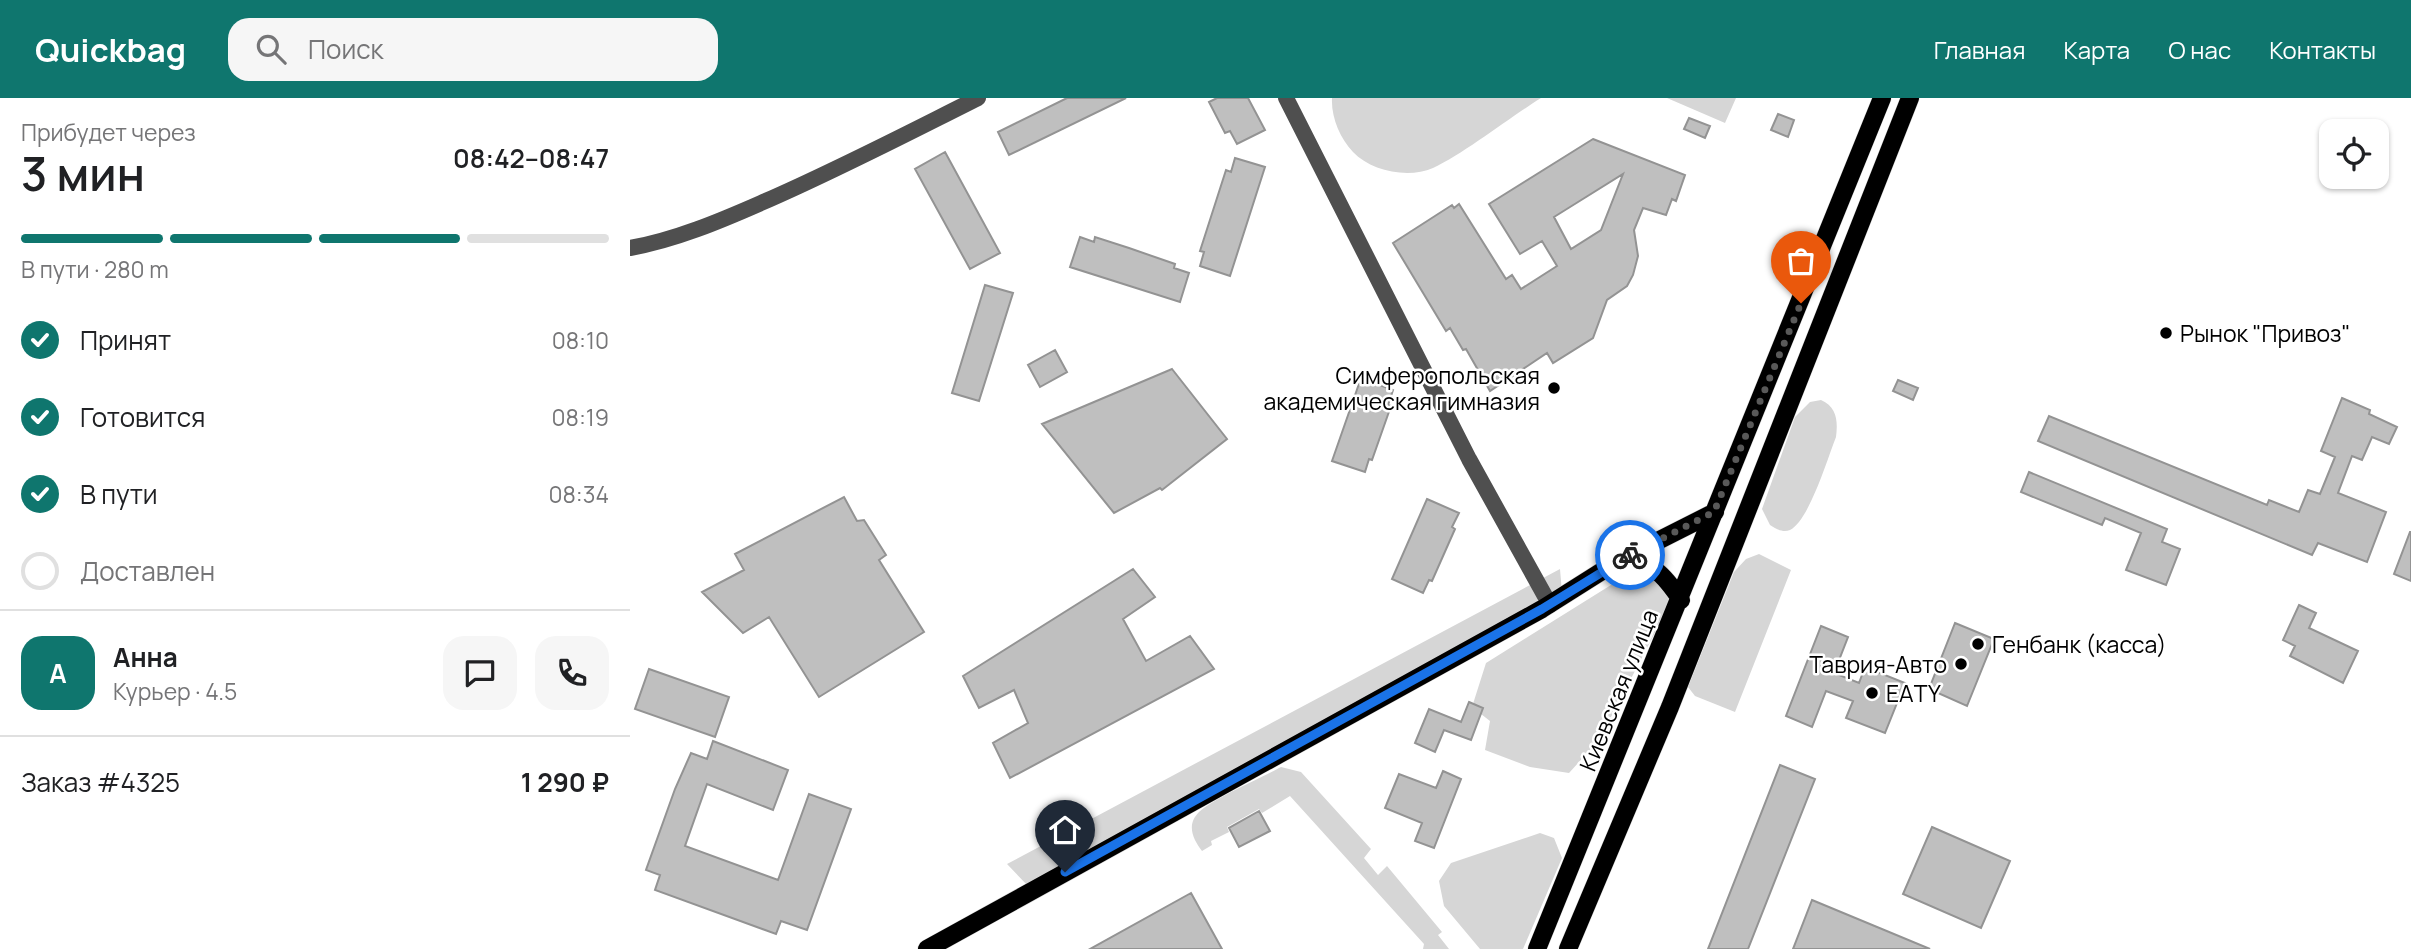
<!DOCTYPE html>
<html lang="ru">
<meta charset="utf-8">
<style>
:root{--surface:#fff;--page:#f6f6f6;--text:#202124;--muted:#757577;--line:#e0e0e0;--accent:#0f766e}
body{margin:0;font-family:Manrope,sans-serif;background:var(--page);color:var(--text);height:100vh;display:flex;flex-direction:column;font-size:26px;white-space:nowrap}
*{box-sizing:border-box;margin:0}
p{font-size:23px;color:var(--muted)}
.icon{flex:none;width:38px;height:38px;fill:none;stroke:currentColor;stroke-width:2;stroke-linecap:round;stroke-linejoin:round}
.map{position:relative;flex:1;overflow:hidden}
.sheet{display:flex;flex-direction:column;background:var(--surface);width:630px}
.sheet>*{flex:none}
.controls{position:absolute;left:1689px;top:21px;display:grid;gap:14px}
.controls a{display:grid;place-items:center;width:70px;height:70px;border-radius:14px;background:var(--surface);box-shadow:0 2px 5px #0004;font-size:35px}
.pin{position:absolute;display:grid;place-items:center;width:60px;height:60px;color:#fff;margin:-72px -30px;border-radius:50% 50% 50% 0;rotate:-45deg;box-shadow:0 0 7px #0007}
.pin .icon{rotate:45deg}
.courier{position:absolute;display:grid;place-items:center;width:70px;height:70px;margin:-35px;border:5px solid #1a73e8;border-radius:50%;background:#fff;color:#222;box-shadow:0 2px 9px #0007}
.headline em{font-style:normal;font-weight:600}
.headline div{display:flex;flex-direction:column-reverse}
.headline{display:flex;align-items:center;justify-content:space-between;height:119px;padding:0 21px}
h1{font-size:46px;font-weight:600;line-height:52px}
.bar{display:grid;grid-template-columns:repeat(4,1fr);gap:10px 7px;align-content:center;height:84px;padding:0 21px}
.bar i{height:9px;border-radius:5px;background:var(--line)}
.bar .active{background:var(--accent)}
.bar p{grid-column:span 4}
.line{display:flex;align-items:center;gap:18px;padding:0 21px;border-top:2px solid var(--line)}
.line div{flex:1}
.round{display:grid;place-items:center;flex:none;width:74px;height:74px;border-radius:21px;background:var(--page)}
ol{padding:0 21px;list-style:none}
li{display:flex;align-items:center;gap:21px;height:77px}
li p{margin-inline-start:auto}
li .icon{padding:7px;border-radius:50%;background:var(--accent);color:#fff;stroke-width:4}
li:last-child{color:var(--muted)}
li i{width:38px;height:38px;border:4px solid var(--line);border-radius:50%}
header{display:flex;align-items:center;gap:42px;box-sizing:border-box;height:98px;padding:0 35px;background:var(--accent);color:#fff}
header strong{font-size:33px}
nav{display:flex;gap:38px;margin-inline-start:auto;font-size:24px}
.search{width:490px;height:63px;background:var(--page);display:flex;align-items:center;gap:18px;box-sizing:border-box;padding:0 24px;border-radius:21px;color:var(--muted);font-size:26px}
main{display:flex;flex:1;min-height:0}
.map>svg:first-child{display:block}
.green{fill:#d6d6d6}
.building{fill:#bfbfbf;stroke:#939393;stroke-width:2;fill-rule:evenodd}
.lines{fill:none;stroke-linecap:round;stroke-linejoin:round}
.major-casing{stroke:#dbdbdb;stroke-width:19}
.minor{stroke:#4f4f4f;stroke-width:16}
.major{stroke:#000;stroke-width:18}
.done{stroke:#595959;stroke-width:7;stroke-dasharray:0 12.6}
.route{stroke:#1a73e8;stroke-width:9}
.poi-dot{fill:#000;stroke:#fff;stroke-width:2.5}
.labels{text-anchor:middle;dominant-baseline:central;stroke-width:5;stroke-linejoin:round;paint-order:stroke}
.poi-label{font-size:23px;fill:#000;stroke:#fff;text-anchor:start}
.street-label{font-size:23px;fill:#000;stroke:#fff}
</style>
<header>
<strong>Quickbag</strong>
<div class="search"><svg class="icon" aria-label="search" viewBox="0 0 24 24"><circle cx="10" cy="10" r="6"/><path d="M15 15l6 6"/></svg>Поиск</div>
<nav><a>Главная</a><a>Карта</a><a>О нас</a><a>Контакты</a></nav>
</header>
<main>
<section class="sheet">
<div class="headline"><div><h1>3 мин</h1><p>Прибудет через</p></div><em>08:42–08:47</em></div>
<div class="bar"><i class="active"></i><i class="active"></i><i class="active"></i><i></i><p>В пути · 280 m</p></div>
<ol>
<li><svg class="icon" aria-label="check" viewBox="0 0 24 24"><path d="M5 12l5 5 9-10"/></svg>Принят<p>08:10</p></li>
<li><svg class="icon" aria-label="check" viewBox="0 0 24 24"><path d="M5 12l5 5 9-10"/></svg>Готовится<p>08:19</p></li>
<li><svg class="icon" aria-label="check" viewBox="0 0 24 24"><path d="M5 12l5 5 9-10"/></svg>В пути<p>08:34</p></li>
<li><i></i>Доставлен</li>
</ol>
<div class="line" style="height:126px"><b class="round" style="background:var(--accent);color:#fff">А</b><div><b>Анна</b><p>Курьер · 4.5</p></div><a class="round"><svg class="icon" aria-label="chat" viewBox="0 0 24 24"><path d="M4 5h16v11H9l-5 4z"/></svg></a><a class="round"><svg class="icon" aria-label="phone" viewBox="0 0 24 24"><path d="M5 4h4l2 5-3 2q2 4 5 5l2-3 5 2v4C11 20 4 13 5 4z"/></svg></a></div>
<div class="line" style="height:91px"><div>Заказ #4325</div><b>1 290 ₽</b></div>
</section>
<div class="map">
<svg width="1781" height="851" viewBox="0 0 1781 851">
<rect width="100%" height="100%" fill="#fff"/>
<!-- green -->
<path class="green" d="M702,0h209c-32,20 -76,55 -108,70 -25,11 -62,3 -80,-16 -13,-14 -22,-35 -21,-54z
M1037,0h69l-11,25z
M1191,302c16,7 17,21 15,37 -8,20 -27,84 -46,93 -7,3 -14,-1 -20,-5l-8,-16 33,-92 15,-15z
M1129,456l32,16 -56,142 -40,-16 -7,-9 46,-115 12,-13z
M930,471l2,24 -534,293 -21,-22z
M1011,476l17,8 14,18 -73,140 -30,33 -39,-6 -45,-17 5,-29 -18,-14 14,-44 125,-78z
M651,669l20,5 70,77 -7,9 14,17 9,-9 55,66 -4,3 11,14h-26l1,-5 -134,-148 -28,17 -3,-4 -32,18 2,5 -18,9 1,4 -10,6c-9,-12 -16,-26 -3,-39 15,-14 62,-34 82,-45z
M910,735l14,5 8,20 -39,91h-43l-36,-43 -5,-25 12,-18z"/>
<!-- building -->
<path class="building" d="M437,0h59l-117,57 -11,-23z
M587,0h31l17,32 -28,14 -7,-13 -5,2 -16,-31z
M1148,16l16,6 -6,17 -17,-7z
M1059,20l21,8 -5,12 -21,-9z
M963,41l92,36 -9,26 -4,-2 -6,16 -23,-7 -9,22 4,26 -5,19 -6,11 -20,14 -14,38 -40,25 -6,-10 -57,38 -24,-42 -3,1 -13,-22 -4,3 -53,-88 59,-38 2,3 5,-4 47,75 6,-4 9,14 36,-23 -15,-25 -22,13 -31,-50zM993,76l-22,56 -30,19 -17,-32z
M315,54l55,101 -30,16 -55,-100z
M605,60l30,9 -35,109 -30,-10 4,-14 -4,-1 26,-81 5,2z
M450,139l14,5 1,-5 34,11 46,16 -1,4 15,5 -9,29 -110,-35z
M355,187l28,8 -34,108 -27,-8z
M425,252l12,22 -27,15 -12,-22z
M542,271l55,70 -65,51 -2,-2 -46,25 -72,-89z
M731,280l32,12 -5,15 3,1 -19,54 -3,-1 -4,13 -33,-11z
M1268,282l20,8 -5,12 -20,-9z
M1712,300l28,12 -1,4 28,13 -8,17 -17,-7 -10,23 -10,-4 -14,37 48,19 -19,50 -49,-19 -6,12 -274,-114 11,-25 218,89 2,-5 30,12 9,-22 12,4 15,-37 -14,-6z
M1399,374l138,57 -5,13 18,7 -14,36 -40,-15 15,-37 -36,-15 -3,7 -81,-33z
M214,399l13,24 7,-1 22,35 -7,5 45,72 -105,65 -50,-80 -26,16 -41,-41 42,-22 -9,-16z
M797,401l32,14 -7,14 3,2 -23,52 -3,-1 -6,13 -31,-14z
M1780,434h1v49l-17,-7z
M503,471l22,28 -32,22 23,42 44,-25 24,33 -204,109 -17,-35 35,-20 -14,-33 -35,18 -16,-32z
M1669,507l17,8 -7,15 49,23 -15,32 -53,-27 5,-10 -12,-6z
M1325,525l39,16 -27,67 -38,-17z
M1191,528l27,11 -14,36 25,10 6,-16 40,16 -20,50 -39,-15 7,-17 -27,-10 -14,36 -26,-11z
M19,571l80,28 -14,40 -80,-28z
M839,604l14,6 -12,32 -27,-10 -9,22 -20,-9 14,-34 32,13z
M83,643l75,29 -15,40 -66,-26 -22,62 93,34 31,-86 42,15 -44,121 -26,-9 -5,13 -121,-44 5,-15 -14,-5 29,-81 16,-36 16,6z
M1150,667l35,14 -67,170h-40z
M813,673l18,8 -27,69 -19,-7 7,-18 -37,-15 14,-34 37,14z
M629,713l11,20 -31,16 -10,-19z
M1302,729l78,34 -29,67 -78,-34z
M561,795l31,56h-132z
M1182,802l118,49h-137z"/>
<g class="lines">
<defs>
<path id="major" d="M991,463c32,0 43,14 60,39
M297,851l615,-340 76,-48 97,-49
M907,851l345,-851
M938,851l102,-242 240,-609"/>
</defs>
<!-- major casing -->
<use href="#major" class="major-casing"/>
<!-- minor -->
<path class="minor" d="M656,0l183,361 81,146
M0,150c45,-8 90,-27 131,-45 74,-32 145,-69 217,-105"/>
<!-- major -->
<use href="#major" class="major"/>
</g>
<g class="lines">
<!-- done -->
<path class="done" d="M1000,457l84,-43 87,-209"/>
<!-- route -->
<path class="route" d="M435,774l477,-263 88,-54"/>
</g>
<!-- markers -->
<g class="poi-dot">
<circle cx="1536" cy="235" r="7"/>
<circle cx="924" cy="290" r="7"/>
<circle cx="1348" cy="546" r="7"/>
<circle cx="1331" cy="566" r="7"/>
<circle cx="1242" cy="595" r="7"/>
</g>
<g class="labels">
<!-- poi labels -->
<g class="poi-label">
<text x="1550" y="235">Рынок "Привоз"</text>
<text x="910" y="277" text-anchor="end">Симферопольская<tspan x="910" dy="26">академическая гимназия</tspan></text>
<text x="1362" y="546">Генбанк (касса)</text>
<text x="1317" y="566" text-anchor="end">Таврия-Авто</text>
<text x="1256" y="595">EАTY</text>
</g>
<!-- street labels -->
<g class="street-label">
<text transform="translate(988 592) rotate(-68)">Киевская улица</text>
</g>
</g>
</svg>
<div class="controls">
<a><svg class="icon" aria-label="locate" viewBox="0 0 24 24"><circle cx="12" cy="12" r="6"/><path d="M12 2v4M12 18v4M2 12h4M18 12h4"/></svg></a>
</div>
<div class="pin" style="left:1171px;top:205px;background:#ea580c"><svg class="icon" aria-label="bag" viewBox="0 0 24 24"><path d="M5 8h14l-1 12H6zM9 8a3 3 0 0 1 6 0"/></svg></div>
<div class="pin" style="left:435px;top:774px;background:#1f2937"><svg class="icon" aria-label="home" viewBox="0 0 24 24"><path d="M3 11l9-7 9 7M6 9v11h12V9"/></svg></div>
<div class="courier" style="left:1000px;top:457px"><svg class="icon" aria-label="bike" viewBox="0 0 24 24"><circle cx="6" cy="16" r="4"/><circle cx="18" cy="16" r="4"/><path d="M6 16l4-8h5l3 8M10 8l3 8H6M13 5h3"/></svg></div>
</div>
</main>
